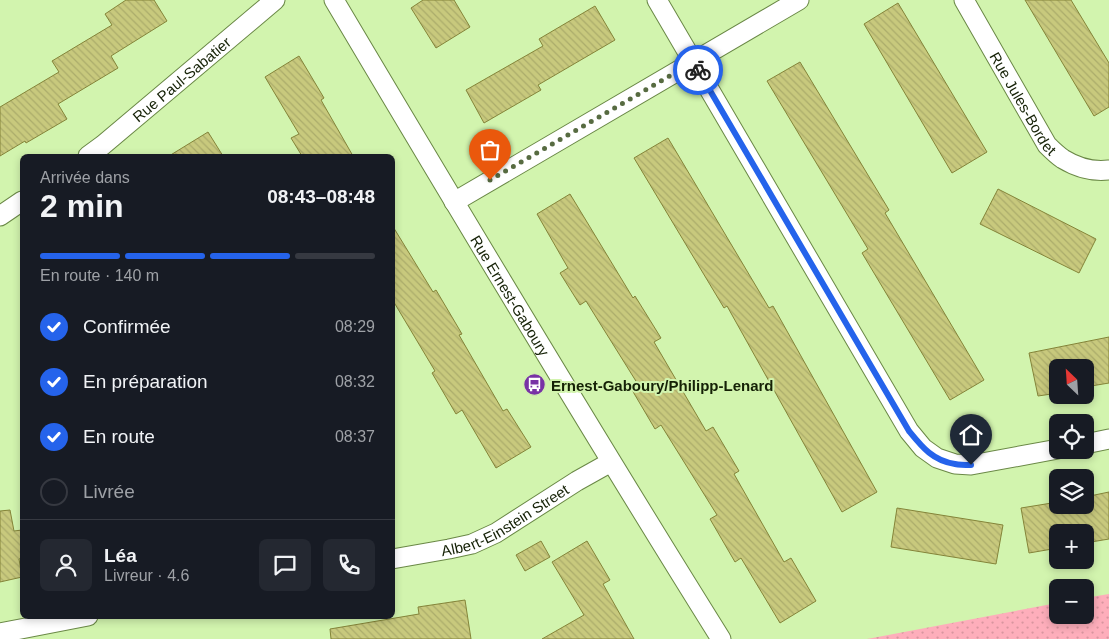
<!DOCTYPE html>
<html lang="fr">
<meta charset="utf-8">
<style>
:root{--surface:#171b24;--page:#242831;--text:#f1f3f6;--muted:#9ea1a6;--line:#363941;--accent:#2563eb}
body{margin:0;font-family:Arial,sans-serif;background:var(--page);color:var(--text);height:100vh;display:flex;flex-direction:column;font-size:19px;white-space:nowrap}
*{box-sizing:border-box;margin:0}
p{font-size:16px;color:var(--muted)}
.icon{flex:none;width:28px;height:28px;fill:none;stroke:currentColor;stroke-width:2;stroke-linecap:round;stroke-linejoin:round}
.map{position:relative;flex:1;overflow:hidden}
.details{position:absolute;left:20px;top:154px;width:375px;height:465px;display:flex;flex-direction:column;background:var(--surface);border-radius:8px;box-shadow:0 2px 8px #0003}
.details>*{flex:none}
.needle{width:32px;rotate:335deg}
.fabs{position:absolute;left:1049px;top:359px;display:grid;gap:10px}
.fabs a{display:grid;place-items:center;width:45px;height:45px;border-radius:8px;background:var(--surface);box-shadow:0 2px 8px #0003;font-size:25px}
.pin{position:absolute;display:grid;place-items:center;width:42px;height:42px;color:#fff;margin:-51px -21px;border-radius:50% 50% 50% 0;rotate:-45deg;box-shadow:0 0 5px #0007}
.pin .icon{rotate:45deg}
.courier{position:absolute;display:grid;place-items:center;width:50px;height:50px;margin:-25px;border:4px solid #2563eb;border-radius:50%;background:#fff;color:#222;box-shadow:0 1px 6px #0007}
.summary em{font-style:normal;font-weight:700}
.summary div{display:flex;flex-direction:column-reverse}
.summary{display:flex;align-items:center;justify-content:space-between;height:85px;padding:0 20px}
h1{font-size:32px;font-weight:700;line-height:38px}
.bar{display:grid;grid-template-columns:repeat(4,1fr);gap:8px 5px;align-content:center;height:60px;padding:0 20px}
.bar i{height:6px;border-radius:4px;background:var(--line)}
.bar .active{background:var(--accent)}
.bar p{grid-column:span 4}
.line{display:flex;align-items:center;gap:12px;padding:0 20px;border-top:1px solid var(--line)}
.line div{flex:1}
.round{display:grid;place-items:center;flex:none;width:52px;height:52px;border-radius:8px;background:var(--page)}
ol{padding:0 20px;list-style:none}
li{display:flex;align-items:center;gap:15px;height:55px}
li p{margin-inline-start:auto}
li .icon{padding:5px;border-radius:50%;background:var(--accent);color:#fff;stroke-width:4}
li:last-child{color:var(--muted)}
li i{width:28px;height:28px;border:2px solid var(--line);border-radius:50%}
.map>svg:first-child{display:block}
.green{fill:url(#green-dots)}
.building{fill:url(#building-back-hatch);stroke:#848439}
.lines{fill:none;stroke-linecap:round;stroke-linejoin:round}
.street-casing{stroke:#6a8846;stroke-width:21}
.street{stroke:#fff;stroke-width:19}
.done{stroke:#576b41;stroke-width:5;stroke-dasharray:0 9}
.route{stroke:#2563eb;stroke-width:6}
.labels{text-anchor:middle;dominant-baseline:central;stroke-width:4;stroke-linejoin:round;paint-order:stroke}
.street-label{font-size:15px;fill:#152106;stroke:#d2f4ae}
.poi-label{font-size:15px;font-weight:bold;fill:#152106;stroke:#d2f4ae;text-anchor:start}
</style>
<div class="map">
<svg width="1109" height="639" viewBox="0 0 1109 639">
<defs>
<pattern id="green-dots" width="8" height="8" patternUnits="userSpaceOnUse" patternTransform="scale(1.25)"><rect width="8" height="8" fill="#feaebb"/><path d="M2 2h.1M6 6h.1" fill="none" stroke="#d9959f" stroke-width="1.8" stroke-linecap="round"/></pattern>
<pattern id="building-back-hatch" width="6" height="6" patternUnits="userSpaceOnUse" patternTransform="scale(1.25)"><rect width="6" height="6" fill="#c8c97d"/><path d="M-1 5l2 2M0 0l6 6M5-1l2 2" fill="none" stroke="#abac6b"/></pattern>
</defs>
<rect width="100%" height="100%" fill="#d2f4ae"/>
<!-- green -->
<path class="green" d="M1109,594v45h-242l190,-36 1,12h27v-17z"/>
<!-- building -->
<path class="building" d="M126,0h28l13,21 -56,35 7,12 -60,36 9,15 -41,24 -1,-2 -25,15v-49l59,-35 -7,-11 60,-36 -7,-11z
M423,0h31l16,27 -34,21 -25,-40z
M1025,0h46l38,63v44l-15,9z
M898,3l89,149 -35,21 -88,-149z
M595,6l20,34 -77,45 3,5 -57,33 -18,-33 77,-44 -4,-7z
M299,56l25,42 -3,2 32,56h-51l-11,-18 8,-4 -34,-57z
M800,62l89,148 -4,3 99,167 -34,20 -88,-147 6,-4 -101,-168z
M208,132l15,24h-54z
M668,138l101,170 4,-2 104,186 -35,20 -115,-206 -3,2 -90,-150z
M998,189l98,50 -17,34 -99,-49z
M570,194l63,104 2,-2 26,42 -7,4 52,89 7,-4 26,44 -5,3 50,88 7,-4 25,43 -36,22 -39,-65 -6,4 -25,-43 7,-4 -56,-90 -6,4 -23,-39 7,-4 -53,-85 -6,4 -20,-32 8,-5 -31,-54z
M392,225l41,67 3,-2 26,44 -3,1 44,76 4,-2 24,38 -35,21 -34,-58 -6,4 -24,-41 3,-2 -43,-72z
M1109,337v46l-24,4v-19h-27v25l-20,3 -9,-43z
M1109,492v47l-24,4v-11h-27v16l-29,5 -8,-45 37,-6v3h27v-8z
M897,508l106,17 -7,39 -105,-17z
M10,510l4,21 8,-1v28l-3,1 3,18 -22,5v-71z
M541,541l9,16 -25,14 -9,-16z
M587,541l23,39 -7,4 31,55h-92l42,-24 -32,-53z
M465,600l6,39h-140l-1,-10 89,-15 -1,-7z"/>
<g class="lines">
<defs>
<g id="street">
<path id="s1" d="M334,0c127,214 255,428 387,639"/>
<path d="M657,0l252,431 14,17 14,10 18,6 16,1 87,-16"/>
<path id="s2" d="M964,0l83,145c5,5 10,10 16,14 13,8 30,13 46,11"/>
<path id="s3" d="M88,156l15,-11 172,-145"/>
<path d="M454,202l345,-202"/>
<path d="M0,216l22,-15"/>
<path d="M1085,444l24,-5"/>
<path id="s4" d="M392,559l57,-10 23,-5 24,-11 81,-52 34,-19"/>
<path d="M0,633l88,-17"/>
</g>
</defs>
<!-- street casing -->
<use href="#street" class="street-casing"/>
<!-- street -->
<use href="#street" class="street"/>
</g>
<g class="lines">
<!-- done -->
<path class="done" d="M490,180l204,-118 4,8"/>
<!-- route -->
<path class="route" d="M698,70l211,361c13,16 24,30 46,33 5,1 11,1 16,1"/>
</g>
<!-- icons -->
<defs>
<symbol id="bus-disc" viewBox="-11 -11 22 22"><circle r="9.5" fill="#7832a5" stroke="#d2f4ae"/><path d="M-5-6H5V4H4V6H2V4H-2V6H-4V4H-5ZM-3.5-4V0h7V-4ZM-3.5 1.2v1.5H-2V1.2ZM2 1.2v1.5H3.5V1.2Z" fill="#fff"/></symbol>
</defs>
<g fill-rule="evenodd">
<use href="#bus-disc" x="522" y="372" width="25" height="25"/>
</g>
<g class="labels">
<!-- street labels -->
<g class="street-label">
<text stroke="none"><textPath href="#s3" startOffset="121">Rue Paul-Sabatier</textPath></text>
<text stroke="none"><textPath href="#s2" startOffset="119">Rue Jules-Bordet</textPath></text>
<text stroke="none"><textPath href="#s1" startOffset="344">Rue Ernest-Gaboury</textPath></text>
<text stroke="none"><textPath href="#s4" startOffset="121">Albert-Einstein Street</textPath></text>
</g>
<!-- poi labels -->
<g class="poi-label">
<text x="551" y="385">Ernest-Gaboury/Philipp-Lenard</text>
</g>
</g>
</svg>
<div class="fabs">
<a><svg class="needle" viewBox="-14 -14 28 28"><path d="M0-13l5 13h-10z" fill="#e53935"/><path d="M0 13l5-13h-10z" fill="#9ea1a6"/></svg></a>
<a><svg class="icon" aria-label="locate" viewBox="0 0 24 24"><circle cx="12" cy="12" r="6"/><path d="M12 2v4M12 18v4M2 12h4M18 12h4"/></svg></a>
<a><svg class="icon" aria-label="layers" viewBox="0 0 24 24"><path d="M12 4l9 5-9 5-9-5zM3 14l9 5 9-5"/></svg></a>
<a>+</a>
<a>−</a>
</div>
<div class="pin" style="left:490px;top:180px;background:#ea580c"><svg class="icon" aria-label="bag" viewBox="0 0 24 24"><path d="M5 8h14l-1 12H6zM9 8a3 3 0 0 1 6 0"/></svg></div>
<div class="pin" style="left:971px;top:465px;background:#1f2937"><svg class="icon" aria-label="home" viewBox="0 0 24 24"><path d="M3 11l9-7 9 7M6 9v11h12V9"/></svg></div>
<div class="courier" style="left:698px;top:70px"><svg class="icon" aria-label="bike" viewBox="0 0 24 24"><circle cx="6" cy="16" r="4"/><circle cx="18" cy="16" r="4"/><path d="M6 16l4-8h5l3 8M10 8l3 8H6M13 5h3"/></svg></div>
<section class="details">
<div class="summary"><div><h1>2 min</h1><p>Arrivée dans</p></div><em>08:43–08:48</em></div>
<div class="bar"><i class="active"></i><i class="active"></i><i class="active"></i><i></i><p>En route · 140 m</p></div>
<ol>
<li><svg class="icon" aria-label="check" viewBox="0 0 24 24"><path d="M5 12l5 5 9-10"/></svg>Confirmée<p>08:29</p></li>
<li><svg class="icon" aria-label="check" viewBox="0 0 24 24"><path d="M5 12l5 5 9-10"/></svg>En préparation<p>08:32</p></li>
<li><svg class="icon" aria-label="check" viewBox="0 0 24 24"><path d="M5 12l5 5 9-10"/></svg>En route<p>08:37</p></li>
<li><i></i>Livrée</li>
</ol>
<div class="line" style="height:90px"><a class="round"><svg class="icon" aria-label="person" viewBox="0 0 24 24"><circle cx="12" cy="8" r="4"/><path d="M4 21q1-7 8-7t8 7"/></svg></a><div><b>Léa</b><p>Livreur · 4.6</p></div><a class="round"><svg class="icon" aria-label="chat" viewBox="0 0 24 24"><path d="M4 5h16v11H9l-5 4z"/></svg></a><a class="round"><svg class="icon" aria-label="phone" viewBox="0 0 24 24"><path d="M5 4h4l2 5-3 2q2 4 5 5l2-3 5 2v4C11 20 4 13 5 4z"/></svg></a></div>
</section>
</div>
